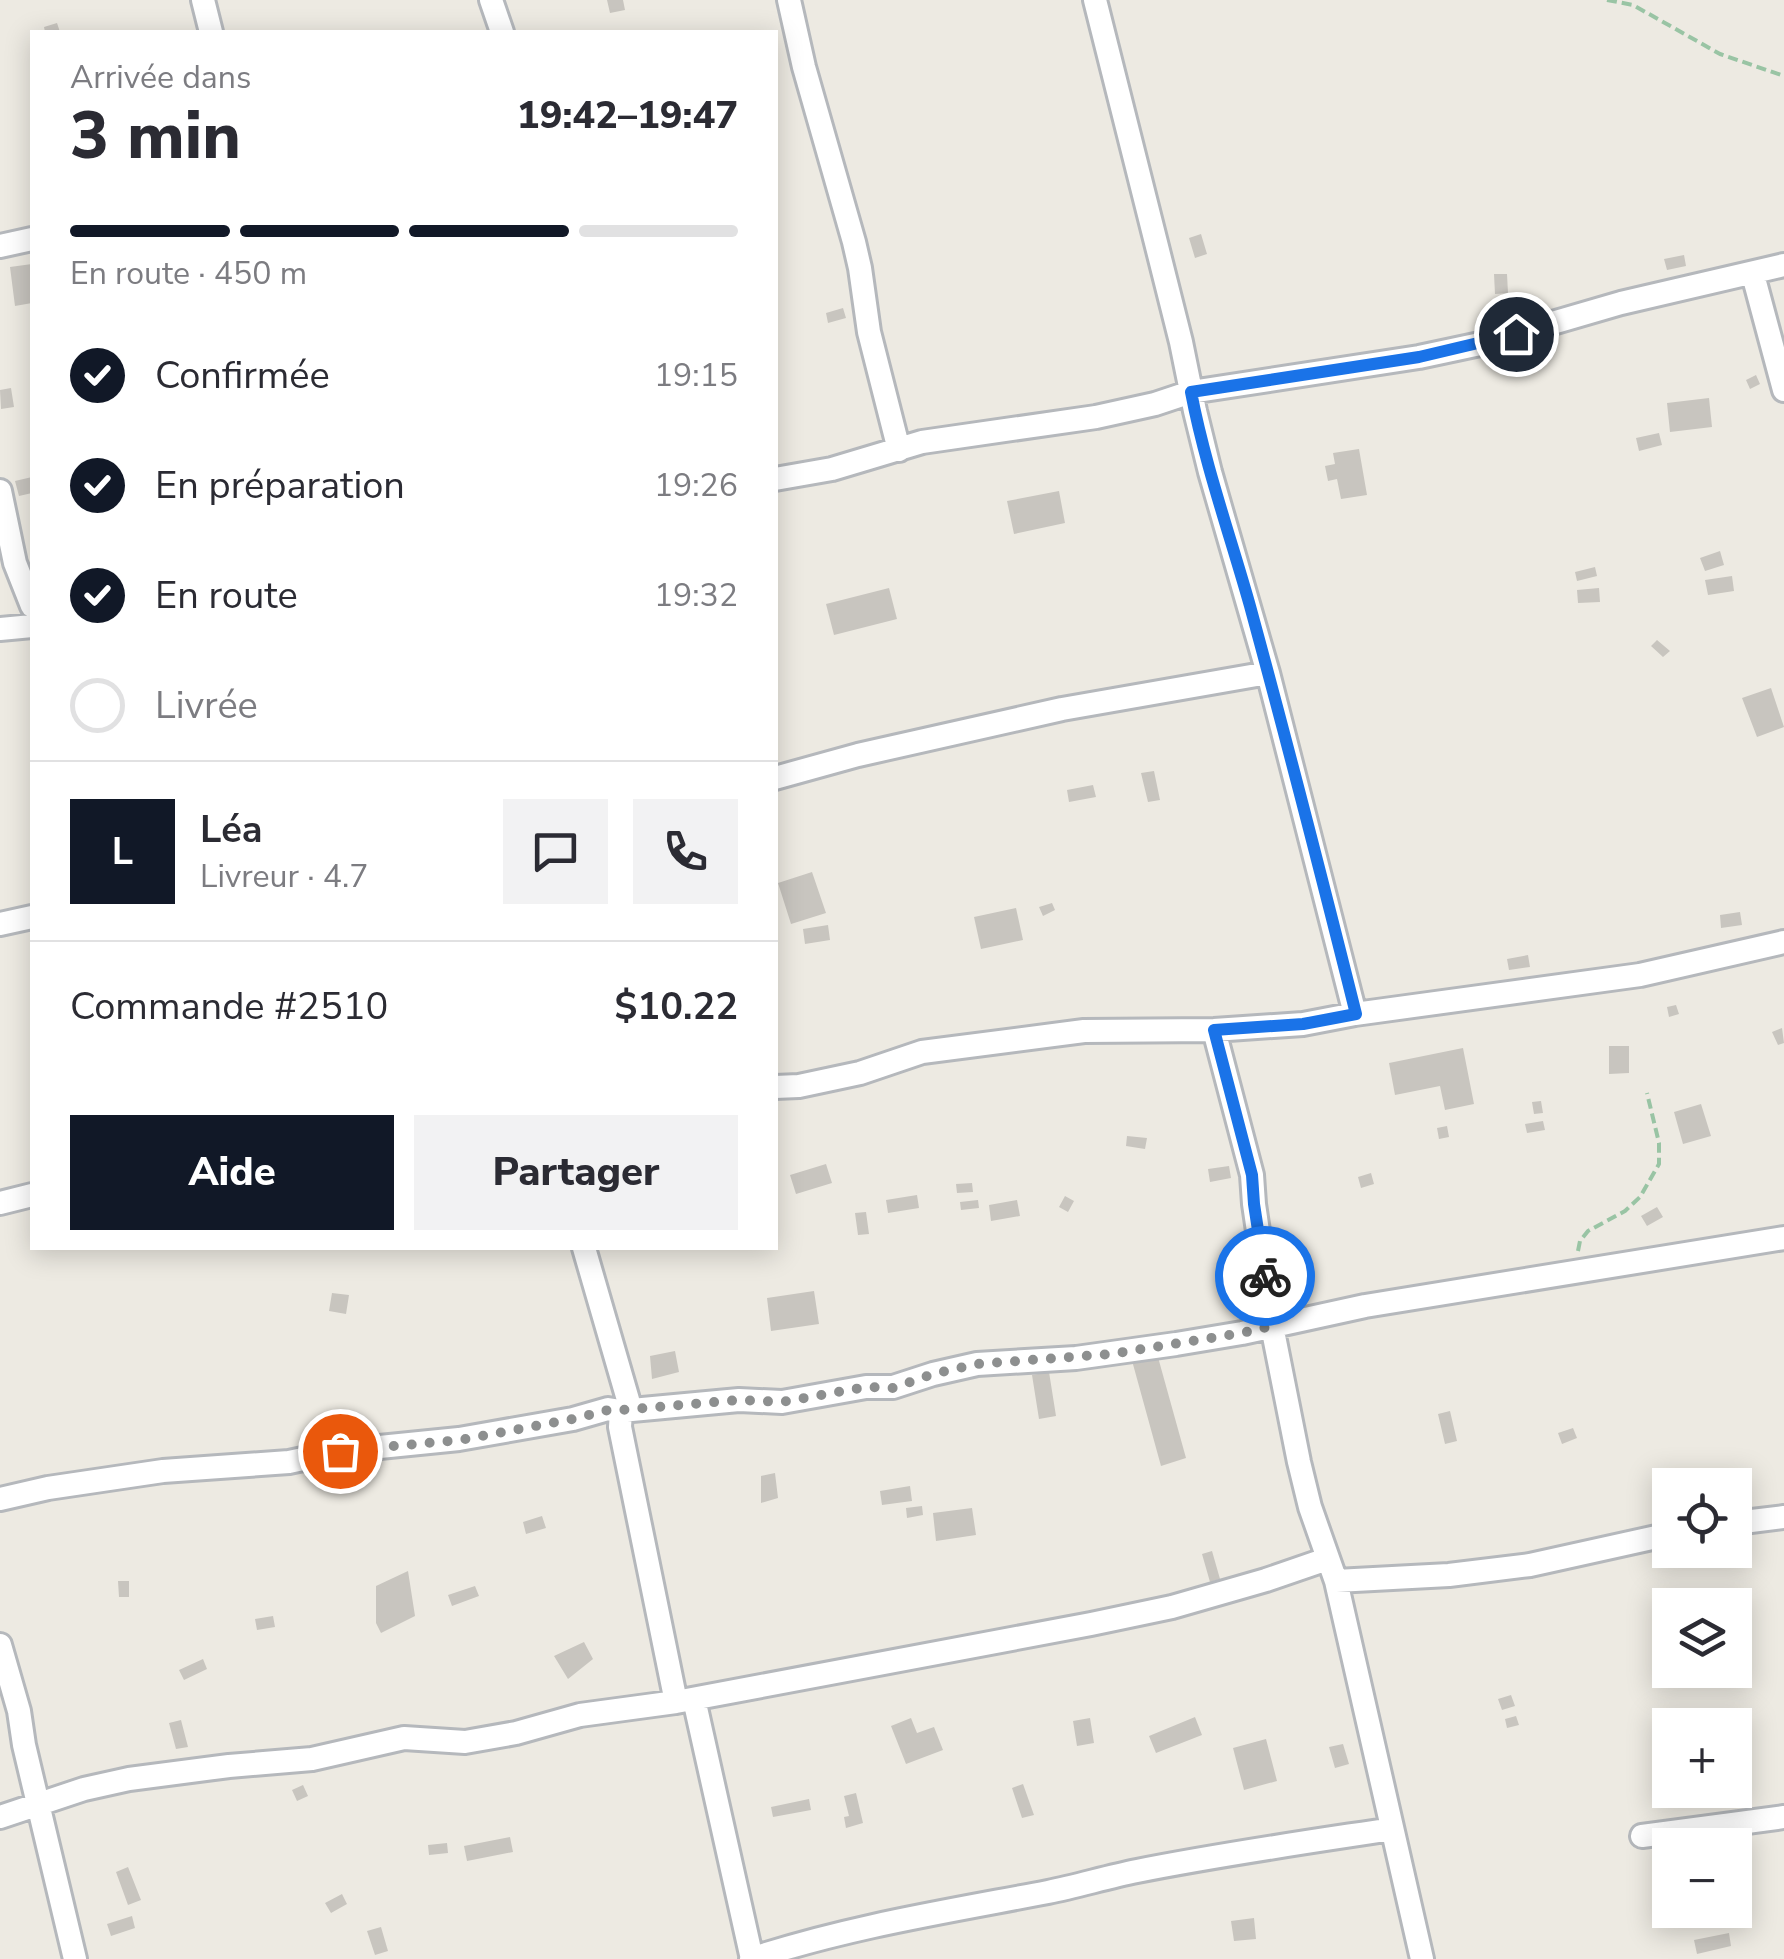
<!DOCTYPE html>
<html lang="fr">
<meta charset="utf-8">
<style>
:root{--surface:#fff;--page:#f2f2f3;--text:#2b2b33;--muted:#7c7c81;--line:#e1e1e2;--accent:#111827}
body{margin:0;font-family:"Nunito Sans",sans-serif;background:var(--page);color:var(--text);height:100vh;display:flex;flex-direction:column;font-size:38px;white-space:nowrap}
*{box-sizing:border-box;margin:0}
p{font-size:32px;color:var(--muted)}
.icon{flex:none;width:55px;height:55px;fill:none;stroke:currentColor;stroke-width:2;stroke-linecap:round;stroke-linejoin:round}
.map{position:relative;flex:1;overflow:hidden}
.drawer{position:absolute;left:30px;top:30px;width:748px;height:1220px;display:flex;flex-direction:column;background:var(--surface);border-radius:0px;box-shadow:0 5px 25px #0003}
.drawer>*{flex:none}
.fabs{position:absolute;left:1652px;top:1468px;display:grid;gap:20px}
.fabs a{display:grid;place-items:center;width:100px;height:100px;border-radius:0px;background:var(--surface);box-shadow:0 5px 25px #0003;font-size:50px}
.pin{position:absolute;display:grid;place-items:center;width:85px;height:85px;color:#fff;margin:-42px;border:5px solid #fff;border-radius:50%;box-shadow:0 2px 10px #0007}
.courier{position:absolute;display:grid;place-items:center;width:100px;height:100px;margin:-50px;border:8px solid #1a73e8;border-radius:50%;background:#fff;color:#222;box-shadow:0 2px 12px #0007}
.head em{font-style:normal;font-weight:800}
.head div{display:flex;flex-direction:column-reverse}
.head{display:flex;align-items:center;justify-content:space-between;height:170px;padding:0 40px}
h1{font-size:65px;font-weight:800;line-height:75px}
.bar{display:grid;grid-template-columns:repeat(4,1fr);gap:15px 10px;align-content:center;height:120px;padding:0 40px}
.bar i{height:12px;border-radius:8px;background:var(--line)}
.bar .current{background:var(--accent)}
.bar p{grid-column:span 4}
.line{display:flex;align-items:center;gap:25px;padding:0 40px;border-top:2px solid var(--line)}
.line div{flex:1}
.round{display:grid;place-items:center;flex:none;width:105px;height:105px;border-radius:0px;background:var(--page)}
ol{padding:0 40px;list-style:none}
li{display:flex;align-items:center;gap:30px;height:110px}
li p{margin-inline-start:auto}
li .icon{padding:10px;border-radius:50%;background:var(--accent);color:#fff;stroke-width:4}
li:last-child{color:var(--muted)}
li i{width:55px;height:55px;border:5px solid var(--line);border-radius:50%}
.cta{display:flex;gap:20px;margin-top:auto;padding:20px 40px}
.cta a{flex:1;height:115px;border-radius:0px;background:var(--accent);color:#fff;font-size:40px;font-weight:800;line-height:115px;text-align:center}
.cta a+a{background:var(--page);color:var(--text)}
.map>svg:first-child{display:block}
.building{fill:#c8c5bf}
.lines{fill:none;stroke-linecap:round;stroke-linejoin:round}
.minor-casing{stroke:#b5b8bc;stroke-width:28}
.path{stroke:#99c4a4;stroke-width:4;stroke-dasharray:10 5;stroke-linecap:butt}
.minor{stroke:#fff;stroke-width:22}
.done{stroke:#8d8f8f;stroke-width:10;stroke-dasharray:0 18}
.route{stroke:#1a73e8;stroke-width:12}
</style>
<div class="map">
<svg width="1784" height="1959" viewBox="0 0 1784 1959">
<rect width="100%" height="100%" fill="#edeae2"/>
<!-- building -->
<path class="building" d="M607,0h16l2,10 -15,3z
M57,23l3,9h-15l-1,-5z
M1201,234l6,20 -12,4 -6,-20z
M1684,255l2,11 -19,4 -3,-11z
M32,264v39l-17,3 -5,-39z
M1494,274h13l1,19 -13,1z
M843,308l3,10 -18,5 -2,-10z
M1756,375l4,9 -10,5 -4,-9z
M11,388l3,19 -13,2 -1,-19z
M1709,398l3,29 -42,5 -3,-29z
M1659,433l3,12 -23,6 -3,-13z
M1359,449l8,46 -26,4 -4,-20 -9,2 -3,-15 10,-2 -2,-11z
M32,477v16l-13,3 -4,-15z
M1059,491l6,32 -51,11 -7,-33z
M1720,551l4,14 -19,6 -5,-13z
M1595,567l2,9 -20,5 -2,-9z
M1732,576l2,15 -26,4 -3,-15z
M889,588l8,31 -63,16 -8,-31z
M1599,588l1,14 -22,1 -1,-13z
M1657,640l13,11 -7,6 -12,-11z
M1771,688l13,39 -27,10 -15,-39z
M1154,771l6,29 -12,2 -7,-29z
M1093,785l3,12 -27,5 -2,-12z
M812,872l14,41 -35,11 -13,-41z
M1052,903l3,7 -12,6 -4,-9z
M1016,908l7,32 -42,9 -7,-32z
M1740,912l2,13 -21,3 -1,-13z
M828,925l2,15 -25,4 -2,-15z
M1528,955l2,12 -21,3 -2,-11z
M1676,1005l3,9 -10,3 -2,-10z
M1782,1028l2,15 -6,2 -6,-13z
M1609,1046h20v27l-20,1z
M1463,1048l11,56 -29,6 -5,-24 -45,9 -6,-32z
M1541,1101l2,12 -9,1 -2,-12z
M1701,1104l10,32 -28,8 -9,-32z
M1543,1121l2,9 -18,3 -2,-9z
M1447,1126l2,11 -10,2 -2,-11z
M1127,1136l20,2 -2,11 -19,-3z
M826,1164l6,19 -36,11 -6,-19z
M1229,1166l2,12 -21,4 -2,-13z
M1371,1173l3,11 -13,4 -3,-11z
M972,1183l1,9 -16,1 -1,-9z
M917,1195l2,13 -31,5 -2,-13z
M1065,1196l9,5 -6,11 -9,-5z
M978,1200l1,8 -18,2 -1,-8z
M1017,1200l3,16 -29,5 -2,-16z
M1657,1207l6,10 -16,9 -6,-10z
M866,1212l3,22 -11,1 -3,-22z
M814,1291l5,33 -48,7 -4,-33z
M332,1293l17,2 -3,19 -17,-3z
M1156,1350l30,108 -25,8 -30,-109z
M675,1351l4,21 -27,7 -2,-23z
M1049,1372l7,44 -17,3 -7,-44z
M1450,1411l7,30 -12,3 -7,-30z
M1573,1428l4,10 -15,6 -4,-11z
M775,1473l3,25 -17,5v-27z
M910,1486l2,15 -30,4 -2,-14z
M922,1506l1,9 -16,3 -1,-10z
M972,1508l4,27 -40,6 -3,-28z
M542,1516l4,12 -20,6 -3,-12z
M1212,1551l8,28 -10,3 -8,-28z
M408,1571l7,45 -34,17 -5,-10v-37z
M118,1581h11v16h-10z
M475,1586l4,10 -27,10 -4,-11z
M273,1616l2,11 -18,3 -2,-11z
M584,1642l9,17 -25,20 -14,-23z
M203,1659l4,10 -23,11 -5,-10z
M1511,1695l4,11 -13,4 -4,-11z
M1516,1716l3,9 -12,3 -2,-9z
M1195,1717l7,18 -46,18 -7,-17z
M911,1718l6,15 17,-6 9,23 -37,14 -15,-38z
M1090,1718l4,25 -17,3 -4,-25z
M181,1720l7,27 -12,2 -7,-26z
M1266,1739l11,42 -33,9 -11,-42z
M1343,1744l6,20 -14,4 -6,-21z
M1023,1784l11,31 -12,3 -10,-30z
M303,1785l5,11 -11,5 -5,-11z
M856,1793l7,30 -17,5 -2,-11 5,-1 -5,-20z
M809,1799l2,11 -38,7 -2,-10z
M510,1837l3,15 -46,9 -3,-15z
M447,1843l1,10 -19,2 -1,-10z
M128,1867l13,33 -13,5 -12,-33z
M342,1894l5,10 -16,9 -6,-10z
M132,1916l3,12 -24,8 -4,-12z
M1254,1918l2,21 -22,2 -3,-20z
M381,1927l7,24 -13,4 -8,-24z
M1729,1933l2,13 -34,8 -3,-14z"/>
<g class="lines">
<defs>
<path id="minor" d="M203,0l8,32
M491,0l11,32
M789,0l15,67 50,175 6,26 9,64 30,118
M1095,0l86,342 14,69 15,61 58,201 87,341
M0,246l32,-7
M1755,282l29,108
M775,479l57,-10 90,-27 174,-25 59,-13 36,-12 228,-35 61,-13 141,-41 163,-38
M0,491l15,72 17,43
M0,629l32,-3
M775,778l83,-23 204,-46 206,-36
M0,924l32,-7
M1214,1030l38,145 2,29 18,122 27,136 11,45 26,74 86,378
M775,1087l24,-1 61,-13 62,-21 162,-21 130,-1 89,-6 52,-10 285,-39 144,-33
M0,1203l32,-8
M584,1248l47,162
M621,1411l118,-11 43,2 84,-15h27l40,-13 44,-10 99,-6 100,-14 66,-11 123,-27 419,-68
M0,1499l48,-11 115,-17 126,-9 51,-11 119,-12 114,-20 35,-10 13,2 -1,16 56,275
M1735,1523l49,-6
M1336,1581l113,-6 81,-10 140,-31
M0,1645l19,66 5,34 51,214
M694,1699l58,260
M0,1817l84,-28 45,-10 100,-13 83,-7 92,-21 61,4 51,-9 64,-18 96,-13 415,-78 81,-17 94,-27 61,-21
M1642,1836l142,-19
M751,1959c96,-32 198,-48 297,-67 30,-6 59,-15 89,-21 85,-17 170,-29 255,-42"/>
</defs>
<!-- minor casing -->
<use href="#minor" class="minor-casing"/>
<!-- path -->
<path class="path" d="M1607,0l26,5 87,49 64,22
M1578,1251l2,-10 8,-10 37,-20 15,-14 19,-33v-21l-12,-50"/>
<!-- minor -->
<use href="#minor" class="minor"/>
</g>
<g class="lines">
<!-- done -->
<path class="done" d="M340,1451l120,-11 113,-21 35,-9h13l118,-10 43,2 84,-15 27,1 40,-14 44,-10 134,-10 131,-21 30,-7 -7,-50"/>
<!-- route -->
<path class="route" d="M1265,1276l-11,-72 -2,-29 -38,-145 89,-6 53,-10c-34,-136 -69,-272 -106,-408 -20,-71 -45,-141 -59,-214l228,-35 97,-23"/>
</g>
</svg>
<div class="fabs">
<a><svg class="icon" aria-label="locate" viewBox="0 0 24 24"><circle cx="12" cy="12" r="6"/><path d="M12 2v4M12 18v4M2 12h4M18 12h4"/></svg></a>
<a><svg class="icon" aria-label="layers" viewBox="0 0 24 24"><path d="M12 4l9 5-9 5-9-5zM3 14l9 5 9-5"/></svg></a>
<a>+</a>
<a>−</a>
</div>
<div class="pin" style="left:340px;top:1451px;background:#ea580c"><svg class="icon" aria-label="bag" viewBox="0 0 24 24"><path d="M5 8h14l-1 12H6zM9 8a3 3 0 0 1 6 0"/></svg></div>
<div class="pin" style="left:1516px;top:334px;background:#1f2937"><svg class="icon" aria-label="home" viewBox="0 0 24 24"><path d="M3 11l9-7 9 7M6 9v11h12V9"/></svg></div>
<div class="courier" style="left:1265px;top:1276px"><svg class="icon" aria-label="bike" viewBox="0 0 24 24"><circle cx="6" cy="16" r="4"/><circle cx="18" cy="16" r="4"/><path d="M6 16l4-8h5l3 8M10 8l3 8H6M13 5h3"/></svg></div>
<section class="drawer">
<div class="head"><div><h1>3 min</h1><p>Arrivée dans</p></div><em>19:42–19:47</em></div>
<div class="bar"><i class="current"></i><i class="current"></i><i class="current"></i><i></i><p>En route · 450 m</p></div>
<ol>
<li><svg class="icon" aria-label="check" viewBox="0 0 24 24"><path d="M5 12l5 5 9-10"/></svg>Confirmée<p>19:15</p></li>
<li><svg class="icon" aria-label="check" viewBox="0 0 24 24"><path d="M5 12l5 5 9-10"/></svg>En préparation<p>19:26</p></li>
<li><svg class="icon" aria-label="check" viewBox="0 0 24 24"><path d="M5 12l5 5 9-10"/></svg>En route<p>19:32</p></li>
<li><i></i>Livrée</li>
</ol>
<div class="line" style="height:180px"><b class="round" style="background:var(--accent);color:#fff">L</b><div><b>Léa</b><p>Livreur · 4.7</p></div><a class="round"><svg class="icon" aria-label="chat" viewBox="0 0 24 24"><path d="M4 5h16v11H9l-5 4z"/></svg></a><a class="round"><svg class="icon" aria-label="phone" viewBox="0 0 24 24"><path d="M5 4h4l2 5-3 2q2 4 5 5l2-3 5 2v4C11 20 4 13 5 4z"/></svg></a></div>
<div class="line" style="height:130px"><div>Commande #2510</div><b>$10.22</b></div>
<div class="cta"><a>Aide</a><a>Partager</a></div>
</section>
</div>
